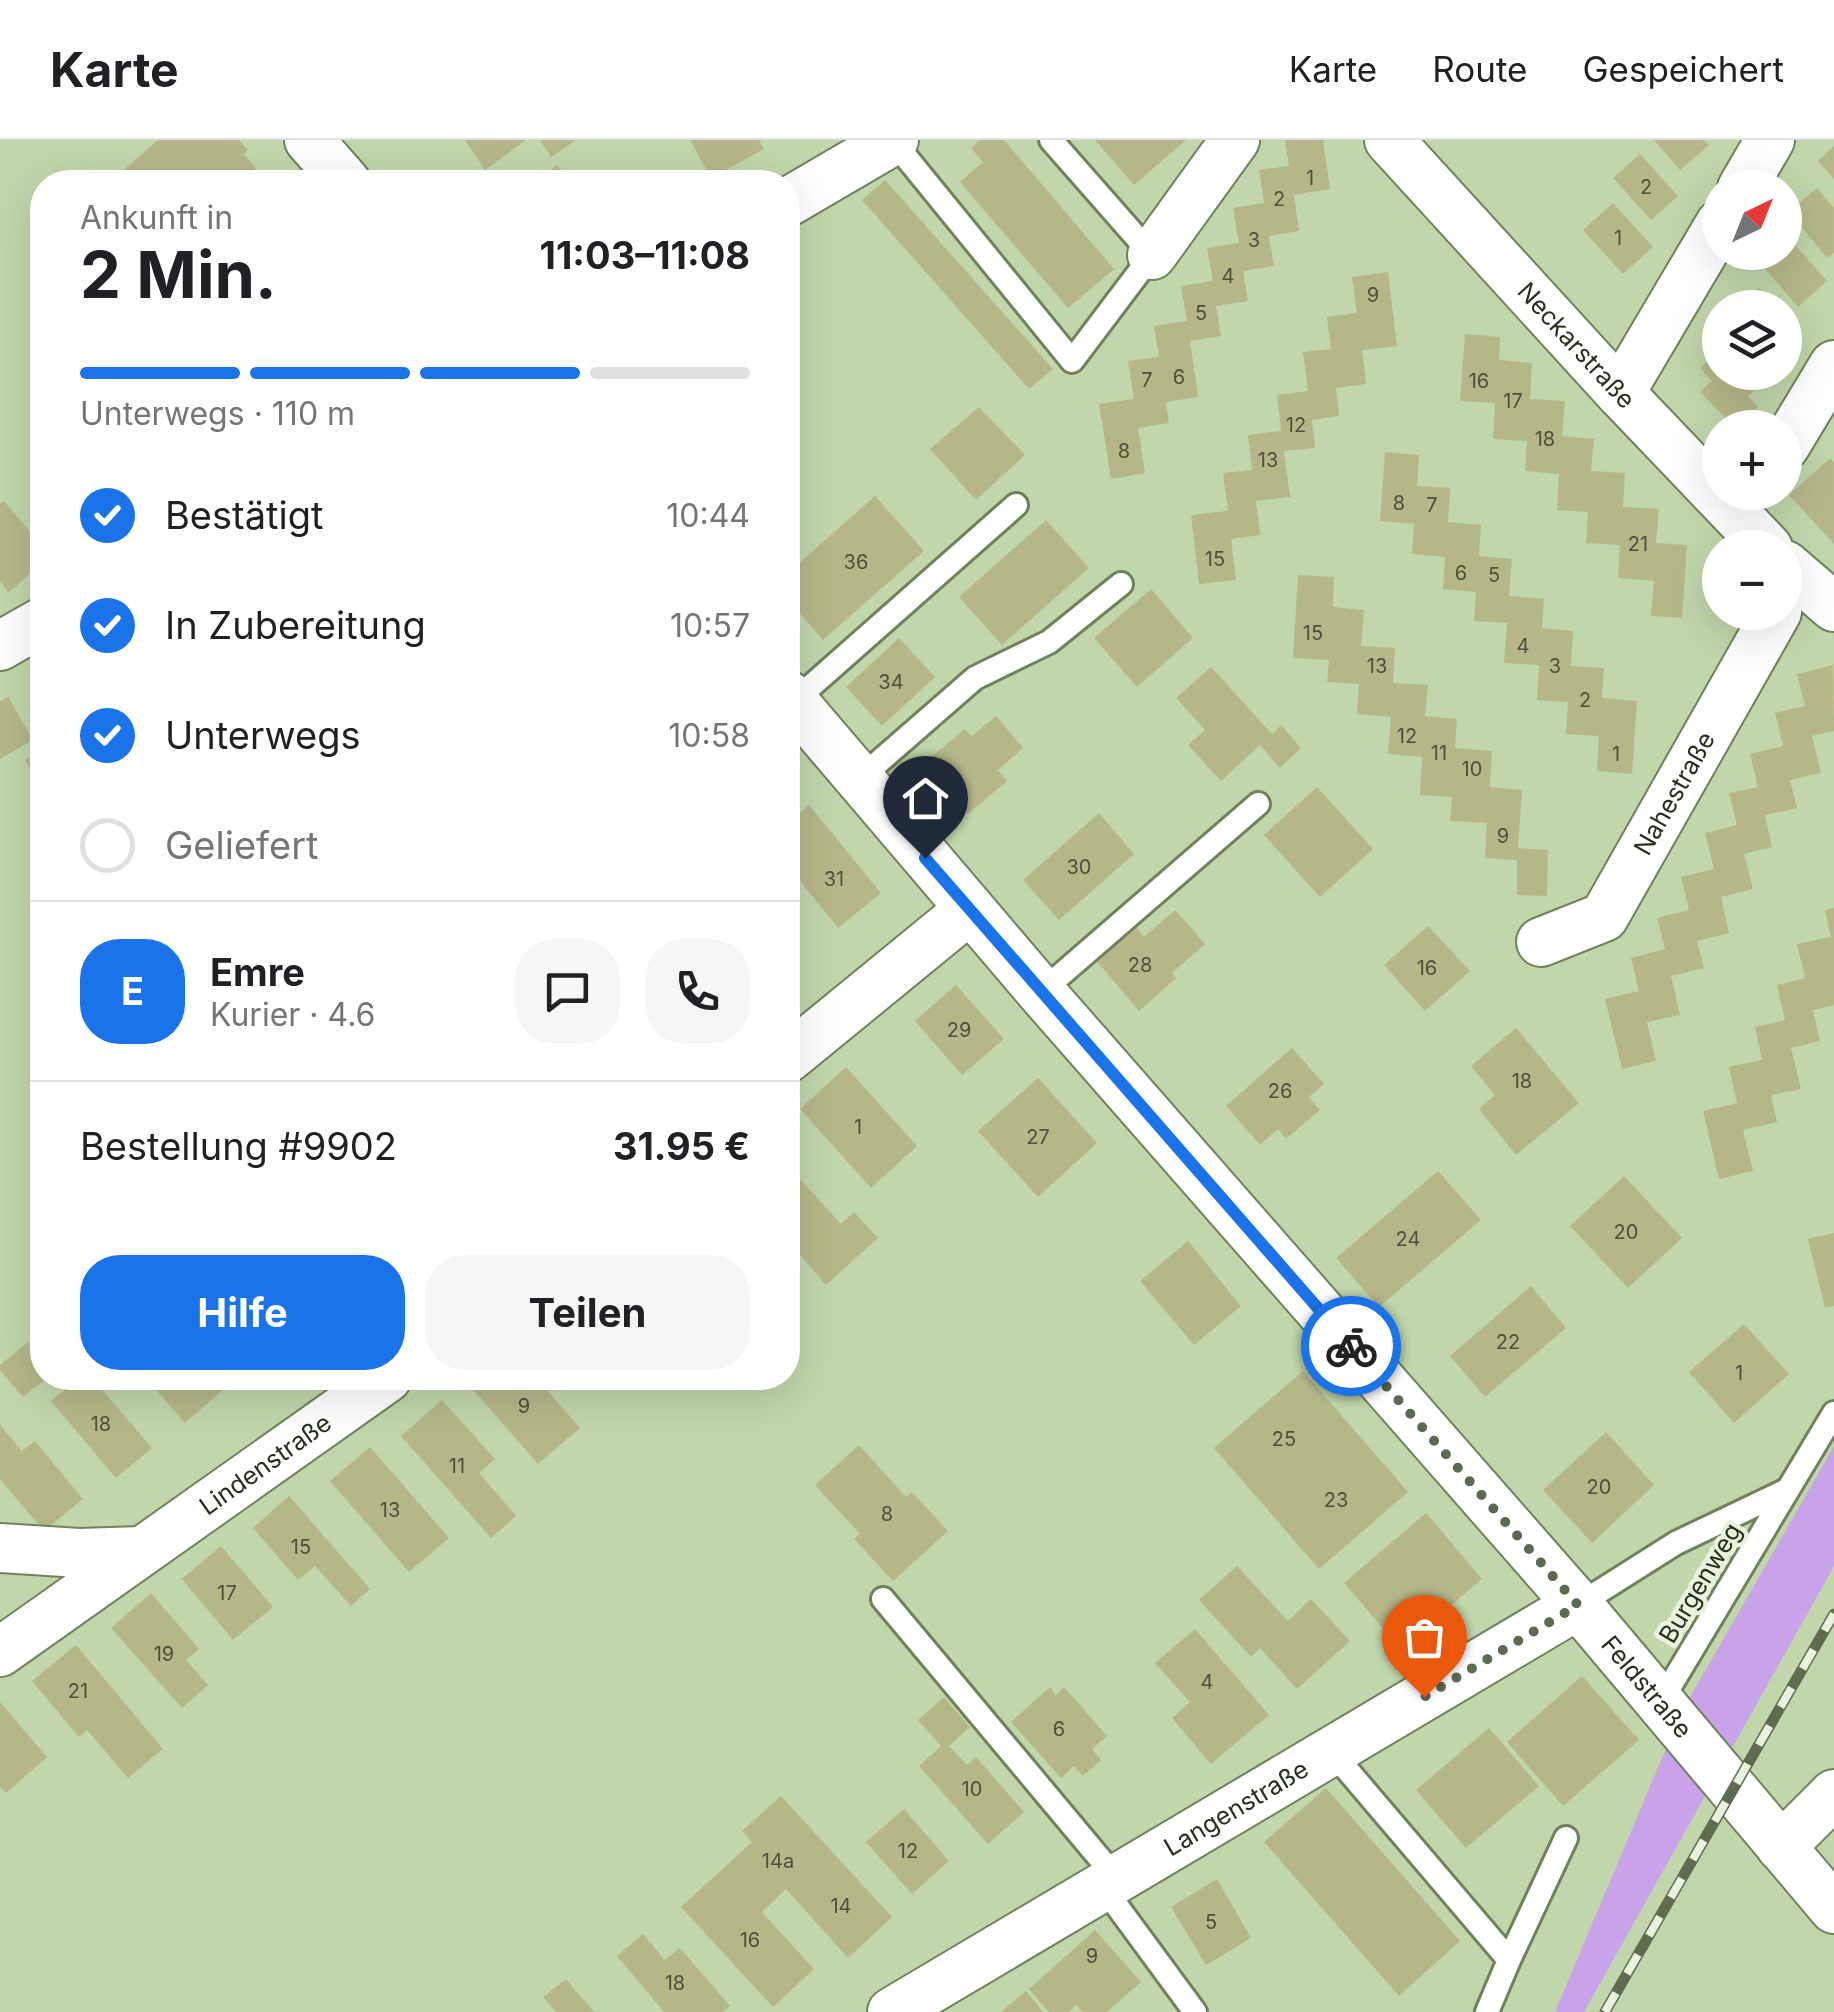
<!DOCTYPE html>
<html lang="de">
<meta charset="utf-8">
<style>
:root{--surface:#fff;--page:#f6f6f6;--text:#202124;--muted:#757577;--line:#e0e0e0;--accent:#1a73e8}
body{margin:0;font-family:Inter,sans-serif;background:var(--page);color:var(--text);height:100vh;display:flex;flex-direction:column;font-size:38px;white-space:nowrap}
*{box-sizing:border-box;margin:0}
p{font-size:32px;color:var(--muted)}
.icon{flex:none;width:55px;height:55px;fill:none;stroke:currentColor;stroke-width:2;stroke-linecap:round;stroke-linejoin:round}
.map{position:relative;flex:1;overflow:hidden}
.side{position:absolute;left:30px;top:30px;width:770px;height:1220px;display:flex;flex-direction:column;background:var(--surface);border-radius:40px;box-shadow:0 10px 40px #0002}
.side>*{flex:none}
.needle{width:65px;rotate:43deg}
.fabs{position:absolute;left:1702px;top:30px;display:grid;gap:20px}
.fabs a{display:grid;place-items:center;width:100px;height:100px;border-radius:50%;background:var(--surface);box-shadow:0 10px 40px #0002;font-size:50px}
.pin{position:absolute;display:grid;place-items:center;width:85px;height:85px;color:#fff;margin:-102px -42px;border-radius:50% 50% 50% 0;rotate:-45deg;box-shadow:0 0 10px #0007}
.pin .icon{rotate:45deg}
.courier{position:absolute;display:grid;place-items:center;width:100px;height:100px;margin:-50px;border:8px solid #1a73e8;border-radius:50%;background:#fff;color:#222;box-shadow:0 2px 12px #0007}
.headline em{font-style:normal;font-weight:700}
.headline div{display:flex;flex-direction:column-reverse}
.headline{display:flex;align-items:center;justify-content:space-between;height:170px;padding:0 50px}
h1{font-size:65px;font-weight:700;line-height:75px}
.bar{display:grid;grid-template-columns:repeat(4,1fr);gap:15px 10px;align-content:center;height:120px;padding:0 50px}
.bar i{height:12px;border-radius:8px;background:var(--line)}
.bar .selected{background:var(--accent)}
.bar p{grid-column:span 4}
.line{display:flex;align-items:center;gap:25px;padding:0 50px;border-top:2px solid var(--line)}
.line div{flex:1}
.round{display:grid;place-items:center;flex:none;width:105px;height:105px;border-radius:40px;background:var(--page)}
ol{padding:0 50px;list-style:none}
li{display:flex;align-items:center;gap:30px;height:110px}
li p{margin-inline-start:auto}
li .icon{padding:10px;border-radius:50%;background:var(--accent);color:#fff;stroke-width:4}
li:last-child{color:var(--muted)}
li i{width:55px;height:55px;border:5px solid var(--line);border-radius:50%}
.action{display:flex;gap:20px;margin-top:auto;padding:20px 50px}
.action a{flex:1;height:115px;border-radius:40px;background:var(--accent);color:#fff;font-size:40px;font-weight:700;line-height:115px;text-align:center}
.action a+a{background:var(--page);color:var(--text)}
header{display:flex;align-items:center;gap:60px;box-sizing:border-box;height:140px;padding:0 50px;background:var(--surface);border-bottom:2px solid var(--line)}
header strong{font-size:48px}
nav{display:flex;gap:55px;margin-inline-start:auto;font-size:35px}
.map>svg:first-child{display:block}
.green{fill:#c9a3e9}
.building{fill:#b6b789}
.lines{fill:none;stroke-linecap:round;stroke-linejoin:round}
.service-casing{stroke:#6f825a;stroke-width:28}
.minor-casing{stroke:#6f825a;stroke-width:52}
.service{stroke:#fff;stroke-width:22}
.minor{stroke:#fff;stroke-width:48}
.rail-casing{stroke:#5f6c52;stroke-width:11}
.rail{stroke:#e8f3dd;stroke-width:8;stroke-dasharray:22;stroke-linecap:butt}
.done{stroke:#5d6950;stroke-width:10;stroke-dasharray:0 18}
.route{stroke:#1a73e8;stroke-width:12}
.labels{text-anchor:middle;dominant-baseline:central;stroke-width:9;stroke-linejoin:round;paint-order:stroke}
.number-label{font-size:20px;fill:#4b513a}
.street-label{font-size:25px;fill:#272f1f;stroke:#e8f3dd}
</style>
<header>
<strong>Karte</strong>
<nav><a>Karte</a><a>Route</a><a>Gespeichert</a></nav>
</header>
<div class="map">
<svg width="1834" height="1872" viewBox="0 0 1834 1872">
<rect width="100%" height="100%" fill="#c1d6ab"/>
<!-- green -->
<path class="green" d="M1834,1306v120l-250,446h-29l126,-299z"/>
<!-- building -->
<path class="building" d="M158,0h81l9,10 -4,4 12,14 -16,14h-115l-7,-7z
M465,0h61l-41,30 10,12h-25l15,-12z
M540,0h36l-25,17z
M690,0h69l5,9 -53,29z
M980,0h24l110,129 -46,39 -108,-126 23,-20 -12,-14z
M1095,0h91l-52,45z
M1285,0h38l7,49 -36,6 5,36 -30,5 5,30 -31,5 5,30 -32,5 5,30 -31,5 8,56 -32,5 3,21 -31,5 7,45 -34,6 -12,-75 35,-5 -6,-38 31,-4 -5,-31 33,-5 -6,-35 32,-5 -6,-33 32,-5 -6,-35 31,-5 -5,-33 30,-4z
M1654,0h50l5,5 -29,25z
M1834,6v33l-16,-18z
M1640,14l38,42 -27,24 -38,-42z
M557,25l14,17h-35z
M885,40l168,189 -24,20 -167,-189z
M1817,48l17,20v45l-7,5 -38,-46z
M1613,63l40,44 -30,27 -40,-44z
M1789,98l38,43 -29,26 -38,-44 12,-11h13v-11z
M1388,132l9,74 -35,4 4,34 -30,4 3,28 -27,4 3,28 -31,3 6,46 -34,4 4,34 -29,4 5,41 -37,4 -8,-69 37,-4 -5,-38 29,-3 -4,-35 33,-4 -4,-36 31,-4 -5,-39 28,-3 -4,-32 30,-4 -5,-36z
M1759,148l18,20h-39z
M1785,177l13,14 -13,12z
M1465,194l35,3 -1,23 33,3 -2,36 35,2 -3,35 32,3 -3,32 34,2 -2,34 36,2 -3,34 31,2 -5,73 -31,-2 3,-35 -36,-3 2,-33 -34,-2 2,-31 -31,-2 2,-36 -34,-3 2,-30 -34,-2 2,-36 -35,-2z
M1720,210v22h41l6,7 -19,17 10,11 -23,21 -35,-36 12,-11 -12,-13z
M979,267l46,48 -49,45 -46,-51z
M1385,312l34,3 -2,31 33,2 -2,34 33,3 -2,31 33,3 -3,37 35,3 -2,29 31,3 -2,35 33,2 -2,30 35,3 -5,73 -35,-3 2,-35 -33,-2 2,-32 -31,-2 2,-35 -35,-2 3,-40 -33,-2 2,-29 -33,-3 2,-32 -33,-3 2,-30 -34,-3z
M1830,318l4,4v82l-45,-49z
M875,356l49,55 -101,89 -35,-40v-27z
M4,361l38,45v17l-33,29 -9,-11v-77z
M1046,380l43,48 -87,77 -43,-48z
M1298,435l36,2 -1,30 31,3 -3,36 34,2 -2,35 35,2 -3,31 32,3 -2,29 37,3 -2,36 32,3 -4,58 30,2 -1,46 -30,-1v-35l-32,-2 2,-35 -37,-2 2,-24 -32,-2 2,-38 -34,-3 3,-37 -34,-3 2,-30 -32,-2 2,-22 -36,-2z
M1151,449l42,49 -56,49 -43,-49z
M899,498l36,39 -53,49 -36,-39z
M1833,525l1,66 -22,5 9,37 -31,7 7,28 -32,7 7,32 -28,7 9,35 -32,8 8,36 -32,8 7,27 -33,8 9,39 -33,7 9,39 -34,8 -17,-70 34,-8 -8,-33 34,-9 -8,-31 32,-8 -8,-33 33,-8 -9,-36 32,-8 -8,-32 29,-6 -8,-33 33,-8 -8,-33 30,-7 -8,-32z
M1211,527l61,67 9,-9 20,23 -21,20 -20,-23 -39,36 -33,-36 17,-15 -29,-32z
M8,557l25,43 -33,19v-58z
M996,576l27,32 -25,22 9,11 -39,33 -44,-51 41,-34 7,7z
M42,610v38l-17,-28z
M1317,647l56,62 -53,48 -56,-62z
M809,665l72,88 -43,35 -50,-62v-43z
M1099,673l35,41 -75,66 -36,-40z
M1834,768v97l-21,5 7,31 -29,7 10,41 -30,6 6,27 -34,8 10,41 -34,8 -16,-68 34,-8 -8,-36 33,-7 -7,-33 30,-7 -8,-35 28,-7 -8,-34 34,-7 -6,-27z
M1175,770l30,34 -33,29 4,5 -37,33 -45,-53 39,-34 11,13z
M1428,786l42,45 -45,40 -41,-46z
M956,845l48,54 -42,36 -47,-54z
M1516,888l63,75 -63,52 -37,-46 16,-14 -24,-29z
M1292,908l32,36 -15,13 11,13 -34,29 -8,-10 -18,16 -34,-39z
M846,927l71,79 -46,42 -71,-79z
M1038,938l59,65 -59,54 -60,-66z
M788,1026l53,58 13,-12 24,26 -52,47 -38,-44z
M1438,1031l43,49 -102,87 -43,-49z
M1624,1036l58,62 -54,50 -58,-62z
M1834,1093v73l-9,2 -17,-69z
M1188,1101l53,65 -47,39 -54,-64z
M1531,1146l35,42 -81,69 -35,-41z
M1744,1184l45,50 -55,49 -45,-51z
M28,1202l14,17v19h5l-24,19 -23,-27v-5z
M1303,1231l105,121 -89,77 -105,-121z
M78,1238h14l60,70 -36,30 -65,-77z
M146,1238h72l8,9 -41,36z
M476,1238h60l44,50 -42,36 -70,-80z
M582,1238h23l-13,11z
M442,1260l53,59 -16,14 37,43 -25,22 -90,-102z
M0,1285l22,26 13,-10 48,58 -39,32 -44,-52z
M1606,1292l48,53 -62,58 -49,-53z
M859,1305l47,52 6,-5 36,39 -55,50 -39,-42 6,-5 -45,-49z
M370,1307l79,91 -40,34 -79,-91z
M289,1356l81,93 -19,17 -36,-40 -17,14 -45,-52z
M1426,1373l56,66 -82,69 -56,-65z
M221,1406l52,61 -40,33 -51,-61z
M1237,1426l51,55 23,-22 39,42 -53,48 -37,-41 -9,9 -52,-57z
M151,1453l48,56 -13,11 22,25 -26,23 -71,-80z
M1195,1489l74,86 -58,49 -39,-46 18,-16 -35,-39z
M76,1505l87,104 -35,29 -41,-48 -8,7 -47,-56z
M1582,1536l57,64 -76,66 -56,-64z
M1050,1547l6,8 8,-8 43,49 -15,13 9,11 -18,16 -9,-10 -13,12 -50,-56z
M944,1557l26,30 -21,19 18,19 9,-8 48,55 -36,32 -69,-78 22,-20 -23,-26z
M0,1562l47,55 -41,36 -6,-6z
M1489,1588l50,58 -73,62 -50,-58z
M1326,1648l134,153 -61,55 -135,-154z
M781,1656l111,121 -44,41 -62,-69 -24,23 52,57 -41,38 -92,-100 71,-65 -10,-11z
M904,1669l45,52 -37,33 -46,-52z
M1217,1739l34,59 -45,27 -35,-58z
M1095,1790l46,52 -34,30h-25l-6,-7 -7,7h-20l-20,-23z
M643,1794l22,26 15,-12 50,58 -7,6h-59l-47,-56z
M566,1839l28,33h-38l-13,-15z
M1026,1851l17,21h-42z"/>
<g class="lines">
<defs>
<path id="service" d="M893,1l179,220 80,-106 -101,-115
M793,562l223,-197
M858,640l117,-102 74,-36 72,-58
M1041,852l217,-188
M883,1459l234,280
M1578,1465l98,-62 111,-53
M1660,1563l174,-290
M1332,1612l177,208 57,-122
M1103,1747l92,125
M1487,1872l22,-52"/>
<g id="minor">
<path d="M309,0l37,42"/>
<path id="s1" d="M1389,0l231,253 148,155"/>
<path d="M1742,48l28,-48"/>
<path d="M788,62l106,-62"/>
<path d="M1152,115l83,-115"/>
<path d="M1620,253l100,-169"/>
<path d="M1785,306l49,-81"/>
<path d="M1785,425l49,42"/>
<path d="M0,506l42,-24"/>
<path id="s2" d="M788,555l253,297 537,613 256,304"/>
<path id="s3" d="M1541,802l63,-25 173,-305"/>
<path d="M788,918l182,-149"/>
<path d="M0,1408l79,5 63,-2"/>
<path id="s4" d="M0,1512l387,-274"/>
<path d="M1781,1707l53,-53"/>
<path id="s5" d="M892,1872l686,-407"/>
</g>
</defs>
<!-- service casing -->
<use href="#service" class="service-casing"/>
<!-- minor casing -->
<use href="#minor" class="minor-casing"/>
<!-- service -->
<use href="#service" class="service"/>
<!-- minor -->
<use href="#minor" class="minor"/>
<defs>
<path id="rail" d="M1605,1872l229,-398"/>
</defs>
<!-- rail casing -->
<use href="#rail" class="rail-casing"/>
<!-- rail -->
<use href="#rail" class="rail"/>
</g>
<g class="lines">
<!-- done -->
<path class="done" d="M1351,1206l227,259 -154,92"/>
<!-- route -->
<path class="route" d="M925,718l426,488"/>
</g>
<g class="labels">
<!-- number labels -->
<g class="number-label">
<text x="1310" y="38">1</text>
<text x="1646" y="47">2</text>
<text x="1279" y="59">2</text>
<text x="1618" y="98">1</text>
<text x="1254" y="100">3</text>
<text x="1228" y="136">4</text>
<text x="1373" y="155">9</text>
<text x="1201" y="173">5</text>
<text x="1179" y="237">6</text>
<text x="1147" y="240">7</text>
<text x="1479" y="241">16</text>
<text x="1513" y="261">17</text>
<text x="1296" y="285">12</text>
<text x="1545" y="299">18</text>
<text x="1124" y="311">8</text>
<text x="1268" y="320">13</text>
<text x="1399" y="363">8</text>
<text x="1432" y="365">7</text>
<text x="1638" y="404">21</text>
<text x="1215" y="419">15</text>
<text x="856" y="422">36</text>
<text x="1461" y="433">6</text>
<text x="1494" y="435">5</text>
<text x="1313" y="493">15</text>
<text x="1523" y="506">4</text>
<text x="1377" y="526">13</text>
<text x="1555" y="526">3</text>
<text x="891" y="542">34</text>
<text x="1585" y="560">2</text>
<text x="1407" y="596">12</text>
<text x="1439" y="613">11</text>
<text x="1616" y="614">1</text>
<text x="1472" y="629">10</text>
<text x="1503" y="696">9</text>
<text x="1079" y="727">30</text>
<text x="834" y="739">31</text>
<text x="1140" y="825">28</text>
<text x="1427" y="828">16</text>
<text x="959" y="890">29</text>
<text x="1522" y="941">18</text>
<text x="1280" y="951">26</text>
<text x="858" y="987">1</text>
<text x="1038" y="997">27</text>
<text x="1626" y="1092">20</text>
<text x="1408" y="1099">24</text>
<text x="1508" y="1202">22</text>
<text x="1739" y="1233">1</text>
<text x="524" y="1266">9</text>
<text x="101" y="1284">18</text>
<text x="1284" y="1299">25</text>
<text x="457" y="1326">11</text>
<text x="1599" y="1347">20</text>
<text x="1336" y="1360">23</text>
<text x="390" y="1370">13</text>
<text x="887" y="1374">8</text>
<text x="301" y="1407">15</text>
<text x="227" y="1453">17</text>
<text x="164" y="1514">19</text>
<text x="1207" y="1542">4</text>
<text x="78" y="1551">21</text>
<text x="1059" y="1589">6</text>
<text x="972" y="1649">10</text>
<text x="908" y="1711">12</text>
<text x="778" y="1721">14a</text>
<text x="841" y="1766">14</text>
<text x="1211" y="1782">5</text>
<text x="750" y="1800">16</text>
<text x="1092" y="1816">9</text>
<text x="675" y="1843">18</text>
</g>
<!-- street labels -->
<g class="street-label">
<text stroke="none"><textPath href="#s1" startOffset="278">Neckarstraße</textPath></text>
<text stroke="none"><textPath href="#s3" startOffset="210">Nahestraße</textPath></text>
<text stroke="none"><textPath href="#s4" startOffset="325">Lindenstraße</textPath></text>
<text transform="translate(1700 1443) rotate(-59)">Burgenweg</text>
<text stroke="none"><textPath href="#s2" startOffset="1312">Feldstraße</textPath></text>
<text stroke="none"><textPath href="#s5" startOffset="400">Langenstraße</textPath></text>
</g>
</g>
</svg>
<div class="fabs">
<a><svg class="needle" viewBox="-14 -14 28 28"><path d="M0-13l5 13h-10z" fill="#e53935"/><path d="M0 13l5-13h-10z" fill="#757577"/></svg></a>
<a><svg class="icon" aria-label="layers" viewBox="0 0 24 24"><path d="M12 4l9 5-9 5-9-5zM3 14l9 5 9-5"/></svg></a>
<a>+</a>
<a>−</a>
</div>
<div class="pin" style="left:1424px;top:1557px;background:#ea580c"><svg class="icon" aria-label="bag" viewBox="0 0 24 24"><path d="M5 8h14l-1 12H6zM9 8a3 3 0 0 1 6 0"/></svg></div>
<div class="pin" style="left:925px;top:718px;background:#1f2937"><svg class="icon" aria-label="home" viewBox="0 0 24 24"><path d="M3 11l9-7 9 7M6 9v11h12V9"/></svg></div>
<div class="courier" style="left:1351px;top:1206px"><svg class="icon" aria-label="bike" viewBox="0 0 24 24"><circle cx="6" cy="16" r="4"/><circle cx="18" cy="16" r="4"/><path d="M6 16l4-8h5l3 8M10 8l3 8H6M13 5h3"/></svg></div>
<section class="side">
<div class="headline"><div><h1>2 Min.</h1><p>Ankunft in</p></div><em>11:03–11:08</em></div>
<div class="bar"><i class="selected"></i><i class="selected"></i><i class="selected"></i><i></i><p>Unterwegs · 110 m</p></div>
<ol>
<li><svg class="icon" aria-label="check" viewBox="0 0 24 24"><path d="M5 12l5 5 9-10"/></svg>Bestätigt<p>10:44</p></li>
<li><svg class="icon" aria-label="check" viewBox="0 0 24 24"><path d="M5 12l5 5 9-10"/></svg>In Zubereitung<p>10:57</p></li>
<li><svg class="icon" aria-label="check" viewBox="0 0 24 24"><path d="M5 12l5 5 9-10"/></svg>Unterwegs<p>10:58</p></li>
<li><i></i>Geliefert</li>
</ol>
<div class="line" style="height:180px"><b class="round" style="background:var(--accent);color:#fff">E</b><div><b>Emre</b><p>Kurier · 4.6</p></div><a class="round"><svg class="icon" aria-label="chat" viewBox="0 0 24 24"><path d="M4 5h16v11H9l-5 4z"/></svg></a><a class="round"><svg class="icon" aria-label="phone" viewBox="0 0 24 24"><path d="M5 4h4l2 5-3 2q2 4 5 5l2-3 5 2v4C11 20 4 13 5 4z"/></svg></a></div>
<div class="line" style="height:130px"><div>Bestellung #9902</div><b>31.95 €</b></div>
<div class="action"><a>Hilfe</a><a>Teilen</a></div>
</section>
</div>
